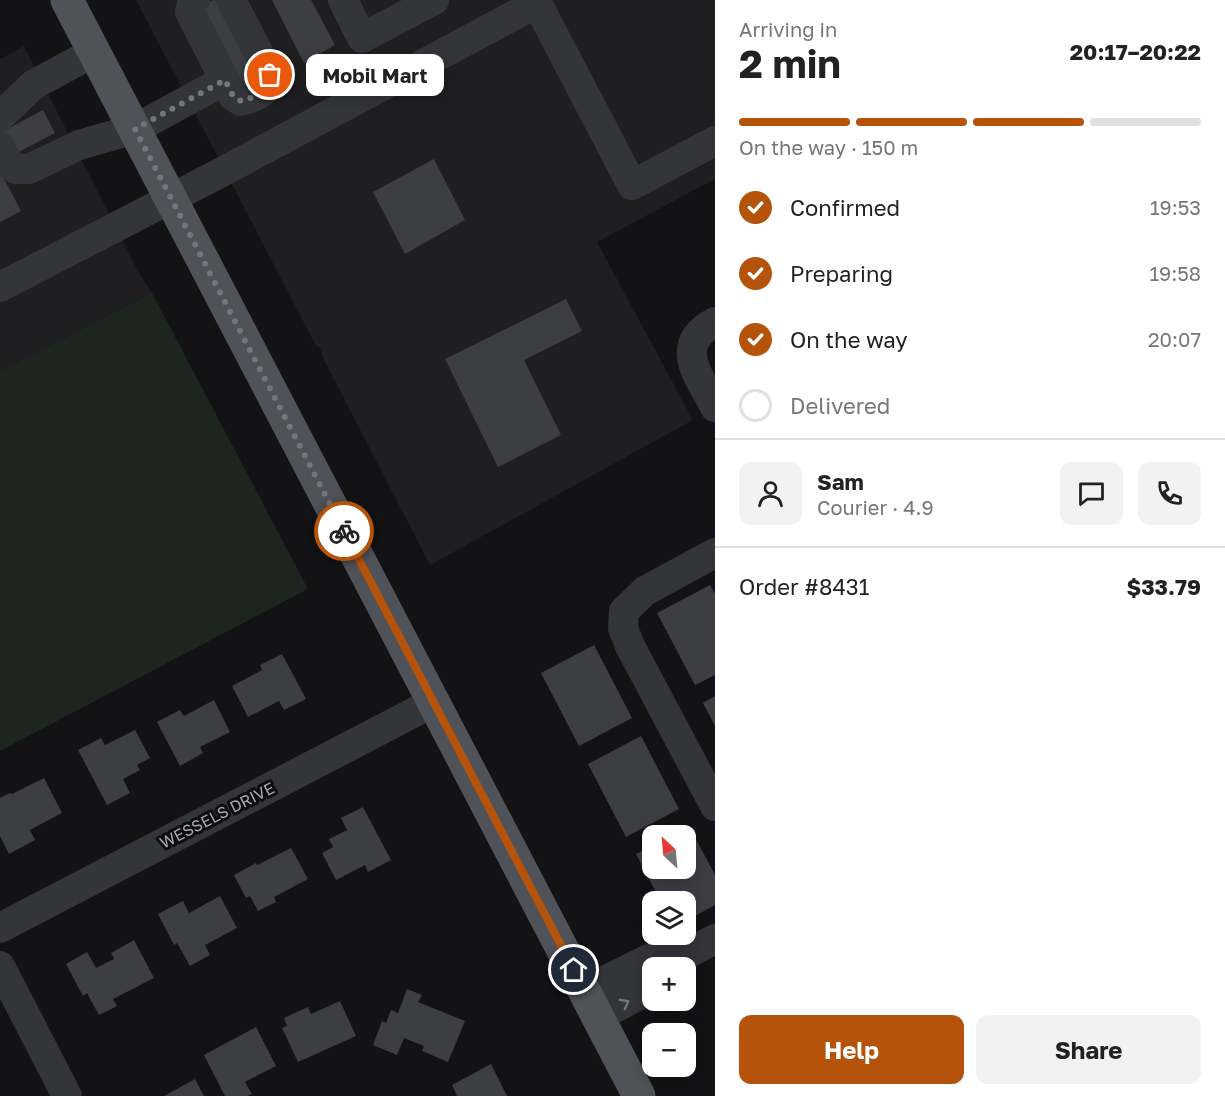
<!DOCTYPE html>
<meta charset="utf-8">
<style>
:root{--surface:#fff;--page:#f2f2f2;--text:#222;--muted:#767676;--line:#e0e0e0;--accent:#b45309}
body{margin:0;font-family:"Golos Text",sans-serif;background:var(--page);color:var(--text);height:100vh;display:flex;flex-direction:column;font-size:22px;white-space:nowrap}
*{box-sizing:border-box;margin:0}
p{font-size:20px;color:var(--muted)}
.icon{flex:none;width:33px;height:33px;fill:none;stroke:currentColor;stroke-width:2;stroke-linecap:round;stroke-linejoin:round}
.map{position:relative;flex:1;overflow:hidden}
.panel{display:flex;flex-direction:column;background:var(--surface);width:510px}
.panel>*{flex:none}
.needle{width:39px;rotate:334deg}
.tools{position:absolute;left:642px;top:825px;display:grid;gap:12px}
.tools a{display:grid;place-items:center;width:54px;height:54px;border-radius:12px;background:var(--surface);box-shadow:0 3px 15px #0003;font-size:30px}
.pin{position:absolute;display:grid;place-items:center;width:51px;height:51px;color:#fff;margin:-26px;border:3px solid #fff;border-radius:50%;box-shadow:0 2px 6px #0007}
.courier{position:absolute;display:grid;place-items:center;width:60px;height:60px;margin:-30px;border:4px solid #b45309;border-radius:50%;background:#fff;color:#222;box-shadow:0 2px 8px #0007}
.bubble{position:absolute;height:42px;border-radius:12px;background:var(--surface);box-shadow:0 3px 15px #0003;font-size:20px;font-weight:700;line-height:42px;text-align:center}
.headline em{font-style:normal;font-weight:700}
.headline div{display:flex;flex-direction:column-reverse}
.headline{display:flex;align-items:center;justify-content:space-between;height:102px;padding:0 24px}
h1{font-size:39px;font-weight:700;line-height:45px}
.bar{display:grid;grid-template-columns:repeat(4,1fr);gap:9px 6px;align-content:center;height:72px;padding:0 24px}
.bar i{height:8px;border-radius:4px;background:var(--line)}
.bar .on{background:var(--accent)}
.bar p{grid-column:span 4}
.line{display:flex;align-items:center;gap:15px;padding:0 24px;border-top:2px solid var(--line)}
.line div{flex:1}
.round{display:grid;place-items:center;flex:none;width:63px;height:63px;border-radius:12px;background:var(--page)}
ol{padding:0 24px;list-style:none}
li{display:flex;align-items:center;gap:18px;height:66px}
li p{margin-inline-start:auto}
li .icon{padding:6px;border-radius:50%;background:var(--accent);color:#fff;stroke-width:4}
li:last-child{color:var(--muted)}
li i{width:33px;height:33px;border:3px solid var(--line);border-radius:50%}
.action{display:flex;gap:12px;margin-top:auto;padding:12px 24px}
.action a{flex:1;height:69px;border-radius:12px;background:var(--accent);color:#fff;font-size:24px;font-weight:700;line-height:69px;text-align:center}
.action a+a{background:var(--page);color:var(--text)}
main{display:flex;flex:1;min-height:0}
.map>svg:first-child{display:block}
.built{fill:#1f1f22}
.green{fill:#1d251f}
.building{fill:#3d3e42}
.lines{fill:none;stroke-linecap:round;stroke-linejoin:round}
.minor{stroke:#34353a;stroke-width:30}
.major{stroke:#505259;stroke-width:33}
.oneway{stroke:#72757e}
.done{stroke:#72747e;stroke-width:6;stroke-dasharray:0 10.8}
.route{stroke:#b45309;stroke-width:8}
.labels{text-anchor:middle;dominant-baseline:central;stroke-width:6;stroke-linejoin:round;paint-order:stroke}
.street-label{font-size:16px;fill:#a5a9b6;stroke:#0e0e10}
</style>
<main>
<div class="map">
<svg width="715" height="1096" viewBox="0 0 715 1096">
<rect width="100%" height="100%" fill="#131315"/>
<!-- built -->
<path class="built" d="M136,0h579v179l-118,63 96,178 -263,145 -106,-205 -4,-12 -5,-4z
M24,46l115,227 13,20 -152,78v-312z"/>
<!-- green -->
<path class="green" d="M152,293l156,296 -308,162v-380z"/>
<!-- building -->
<path class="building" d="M213,0h6l40,82 -17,10 -44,-85z
M272,0h39l24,45 -31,18z
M43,110l12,23 -44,23 -11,-23z
M434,159l31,61 -60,34 -32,-62z
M0,171l21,40 -21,11z
M566,299l16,32 -58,29 37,75 -63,32 -53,-108z
M710,585l5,9v81l-20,10 -38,-72z
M594,645l38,73 -53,28 -38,-73z
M282,654l24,45 -22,11 -5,-9 -31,16 -16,-31 30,-16 -2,-5z
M715,696v30l-12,-23z
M214,700l16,32 -30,15 3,6 -23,13 -23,-44 23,-12 4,6z
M135,730l15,28 -13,7 3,5 -17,9 7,14 -23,12 -29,-55 23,-12 4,7z
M641,736l38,73 -53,28 -38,-73z
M44,778l18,35 -32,17 5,10 -26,14 -9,-18v-38l10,-5 2,1z
M363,807l28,53 -23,12 -3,-7 -29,15 -14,-27 11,-6 -4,-8 18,-9 -6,-12z
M689,826l26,49v30l-29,16v-19h-25l-25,-48 16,-8v22h34v-32h-14z
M291,848l17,31 -34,18 2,5 -18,9 -8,-15 -4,2 -12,-23 22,-12 1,2z
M220,896l17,32 -32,17 5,10 -20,11 -13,-23 -3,2 -16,-31 25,-13 6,12z
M134,940l20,38 -41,21 4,7 -18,9 -12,-22 -4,3 -17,-32 21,-12 9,16 18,-9 -3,-6z
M407,989l15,6 -4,7 47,19 -17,41 -26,-11 2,-5 -20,-8 -7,17 -24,-10 9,-24 4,2 5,-13 7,3z
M340,1001l16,35 -58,26 -16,-34 5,-2 -3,-8 24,-11 3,7z
M256,1027l20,39 -31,16 7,12 -5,2h-22l-21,-41z
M491,1064l16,32h-50l-5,-11z
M195,1079l9,17h-40z"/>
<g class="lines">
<!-- minor -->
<path class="minor" d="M195,0l-3,3 -2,9 43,84 8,5c15,-4 29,-10 29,-26l-39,-75
M343,0l19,38 72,-38
M0,117l33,-32 61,-33
M0,147l7,14 9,8h13l50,-24 56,-16 90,-49
M0,287l222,-115 315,-169 95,182 83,-44
M715,322c-43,23 -16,54 0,85
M715,553l-70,38 -21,20 -1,17 7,18 85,160
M0,928l434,-226
M0,966l67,130
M674,968l7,-11 34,-18
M584,991l65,-32 32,-2
M598,1017l54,-29"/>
<!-- major -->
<path class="major" d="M67,0l572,1096"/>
</g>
<!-- one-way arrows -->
<defs><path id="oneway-chevron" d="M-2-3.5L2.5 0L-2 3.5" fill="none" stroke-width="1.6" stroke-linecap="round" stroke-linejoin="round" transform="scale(1.5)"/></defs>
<use class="oneway" href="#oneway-chevron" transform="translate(625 1003) rotate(-28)"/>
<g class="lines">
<!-- done -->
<path class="done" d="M270,75c0,16 -14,22 -29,26l-8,-5 -8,-16 -90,49 209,402"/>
<!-- route -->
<path class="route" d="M344,531l230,439"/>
</g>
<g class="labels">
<!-- street labels -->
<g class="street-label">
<text transform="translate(217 815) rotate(-27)">WESSELS DRIVE</text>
</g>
</g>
</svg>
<div class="tools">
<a><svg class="needle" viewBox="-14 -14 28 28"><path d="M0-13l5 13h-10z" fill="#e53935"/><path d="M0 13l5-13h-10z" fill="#767676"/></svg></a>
<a><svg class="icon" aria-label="layers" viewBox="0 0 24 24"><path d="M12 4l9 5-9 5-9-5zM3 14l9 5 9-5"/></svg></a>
<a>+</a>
<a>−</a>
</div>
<div class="pin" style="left:270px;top:75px;background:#ea580c"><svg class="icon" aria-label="bag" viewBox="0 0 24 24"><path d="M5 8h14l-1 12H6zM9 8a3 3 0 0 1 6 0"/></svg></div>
<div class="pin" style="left:574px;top:970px;background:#1f2937"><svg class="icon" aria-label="home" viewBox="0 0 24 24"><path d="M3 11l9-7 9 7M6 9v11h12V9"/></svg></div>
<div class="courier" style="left:344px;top:531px"><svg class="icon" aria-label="bike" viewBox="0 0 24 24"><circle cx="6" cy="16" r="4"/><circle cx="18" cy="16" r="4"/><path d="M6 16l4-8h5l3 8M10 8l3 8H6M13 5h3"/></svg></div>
<div class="bubble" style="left:306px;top:54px;width:138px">Mobil Mart</div>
</div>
<section class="panel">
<div class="headline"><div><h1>2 min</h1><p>Arriving in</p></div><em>20:17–20:22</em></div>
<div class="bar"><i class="on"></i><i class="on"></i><i class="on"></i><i></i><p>On the way · 150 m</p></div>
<ol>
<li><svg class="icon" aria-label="check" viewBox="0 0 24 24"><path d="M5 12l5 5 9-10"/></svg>Confirmed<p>19:53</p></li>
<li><svg class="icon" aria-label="check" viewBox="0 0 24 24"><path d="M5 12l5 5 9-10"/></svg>Preparing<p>19:58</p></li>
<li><svg class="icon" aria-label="check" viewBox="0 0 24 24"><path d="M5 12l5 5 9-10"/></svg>On the way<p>20:07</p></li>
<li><i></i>Delivered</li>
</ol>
<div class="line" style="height:108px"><a class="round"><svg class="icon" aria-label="person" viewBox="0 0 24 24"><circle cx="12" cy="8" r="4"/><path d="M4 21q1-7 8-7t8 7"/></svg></a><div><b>Sam</b><p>Courier · 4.9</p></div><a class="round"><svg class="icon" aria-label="chat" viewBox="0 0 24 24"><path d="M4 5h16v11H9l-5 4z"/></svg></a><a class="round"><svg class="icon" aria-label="phone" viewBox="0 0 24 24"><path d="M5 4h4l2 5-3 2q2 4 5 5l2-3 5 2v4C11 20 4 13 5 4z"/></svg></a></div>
<div class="line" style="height:78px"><div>Order #8431</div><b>$33.79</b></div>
<div class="action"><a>Help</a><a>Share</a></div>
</section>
</main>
